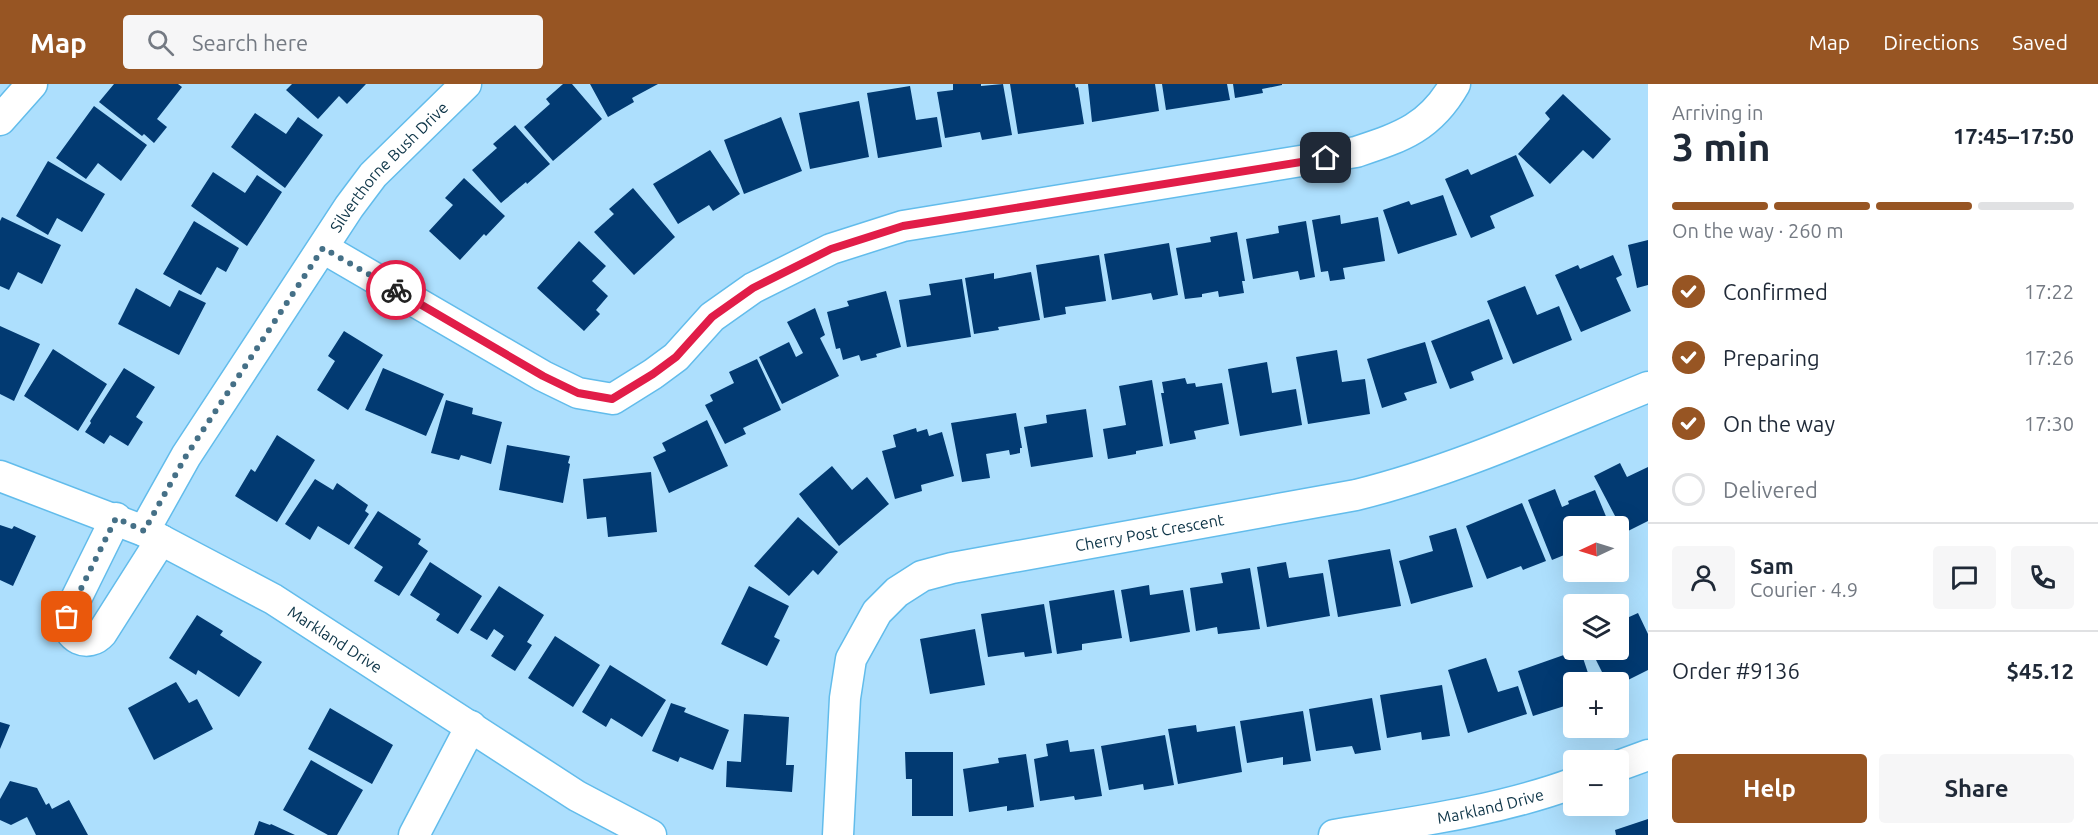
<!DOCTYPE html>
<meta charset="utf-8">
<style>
:root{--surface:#fff;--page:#f6f6f7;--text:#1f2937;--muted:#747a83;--line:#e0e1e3;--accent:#975523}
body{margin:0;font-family:Ubuntu,sans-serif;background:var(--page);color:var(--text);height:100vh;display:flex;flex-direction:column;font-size:22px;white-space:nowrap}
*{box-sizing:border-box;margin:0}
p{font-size:20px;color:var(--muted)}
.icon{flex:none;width:33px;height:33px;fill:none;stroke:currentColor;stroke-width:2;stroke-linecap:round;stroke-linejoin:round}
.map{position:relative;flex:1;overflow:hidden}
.drawer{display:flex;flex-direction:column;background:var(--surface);width:450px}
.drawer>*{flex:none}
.needle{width:39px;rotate:266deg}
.fabs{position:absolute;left:1563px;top:432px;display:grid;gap:12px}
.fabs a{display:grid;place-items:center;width:66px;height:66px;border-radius:6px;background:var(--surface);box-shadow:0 6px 24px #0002;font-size:30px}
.pin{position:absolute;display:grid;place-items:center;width:51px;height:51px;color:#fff;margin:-26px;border-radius:12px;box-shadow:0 3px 9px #0006}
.courier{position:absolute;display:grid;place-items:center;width:60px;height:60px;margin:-30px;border:4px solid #e11d48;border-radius:50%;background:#fff;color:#222;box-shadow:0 2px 8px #0007}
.headline em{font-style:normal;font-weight:700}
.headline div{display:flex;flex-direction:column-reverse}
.headline{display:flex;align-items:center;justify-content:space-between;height:102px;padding:0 24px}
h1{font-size:39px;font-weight:700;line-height:45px}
.bar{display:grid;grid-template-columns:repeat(4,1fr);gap:9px 6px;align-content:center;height:72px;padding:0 24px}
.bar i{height:8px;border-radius:4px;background:var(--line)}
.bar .on{background:var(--accent)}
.bar p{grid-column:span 4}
.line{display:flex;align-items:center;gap:15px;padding:0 24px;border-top:2px solid var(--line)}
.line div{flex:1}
.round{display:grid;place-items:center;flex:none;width:63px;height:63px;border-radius:6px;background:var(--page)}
ol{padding:0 24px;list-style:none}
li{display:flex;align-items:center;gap:18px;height:66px}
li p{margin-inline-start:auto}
li .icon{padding:6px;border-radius:50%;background:var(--accent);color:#fff;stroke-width:4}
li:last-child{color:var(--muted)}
li i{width:33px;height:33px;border:3px solid var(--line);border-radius:50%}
.button{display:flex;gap:12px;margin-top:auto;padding:12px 24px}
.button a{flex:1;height:69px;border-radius:6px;background:var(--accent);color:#fff;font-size:24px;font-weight:700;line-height:69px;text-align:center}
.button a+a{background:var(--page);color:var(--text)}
header{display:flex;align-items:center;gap:36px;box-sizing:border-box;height:84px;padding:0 30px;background:var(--accent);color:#fff}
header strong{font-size:28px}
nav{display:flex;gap:33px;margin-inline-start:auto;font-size:21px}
.search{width:420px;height:54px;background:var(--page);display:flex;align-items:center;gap:15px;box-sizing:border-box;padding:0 21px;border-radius:6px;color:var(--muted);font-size:22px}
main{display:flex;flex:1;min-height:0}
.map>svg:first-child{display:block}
.building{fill:#023a72}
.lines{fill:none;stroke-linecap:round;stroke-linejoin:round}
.minor-casing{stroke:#62bceb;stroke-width:33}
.minor{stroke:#fff;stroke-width:30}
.done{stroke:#457087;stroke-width:6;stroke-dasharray:0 10.8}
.route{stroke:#e11d48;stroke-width:8}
.labels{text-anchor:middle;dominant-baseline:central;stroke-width:6;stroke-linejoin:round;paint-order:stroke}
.street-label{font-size:16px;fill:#0d3447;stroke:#c9eafe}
</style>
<header>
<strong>Map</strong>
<div class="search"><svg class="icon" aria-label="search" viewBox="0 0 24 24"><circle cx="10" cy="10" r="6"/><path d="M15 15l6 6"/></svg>Search here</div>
<nav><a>Map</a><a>Directions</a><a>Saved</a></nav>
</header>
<main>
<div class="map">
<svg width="1648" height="751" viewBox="0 0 1648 751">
<rect width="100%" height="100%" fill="#addffd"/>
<!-- building -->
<path class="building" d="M114,0h64l4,3 -25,32 10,8 -13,16 -10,-9 -2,2 -43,-34z
M292,0h74l-19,20 -8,-8 -21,23 -32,-29z
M563,0h9l30,35 -49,42 -29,-34 26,-23 -4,-5z
M590,0h68l-26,14 2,4 -26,15z
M953,0h28v2l22,-2 9,51 -30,5 -2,-8 -35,6 -8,-46 16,-2z
M1010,0h65l1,4 2,-1 6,37 -66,10z
M1088,0h67l4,27 -67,11z
M1162,0h65l3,16 -64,10z
M1233,0h49v1l-20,4 1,4 -28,5z
M910,2l6,34 21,-3 5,30 -64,11 -11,-65z
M1563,10l48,45 -18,20 -10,-9 -33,34 -32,-30 32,-35 -5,-6z
M859,17l10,56 -59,12 -11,-56z
M94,22l53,39 -26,36 -23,-18 -12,16 -30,-21z
M255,29l31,21 12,-17 25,18 -38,53 -54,-41z
M781,33l21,54 -58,23 -20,-54z
M515,41l35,39 -23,20 -1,-2 -25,21 -29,-33 25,-22 -4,-4z
M710,66l30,44 -27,17 -4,-6 -31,19 -25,-40z
M1516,71l18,41 -44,20 5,12 -24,10 -26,-59 23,-10 3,6z
M48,77l57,33 -23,38 -25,-14 -9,17 -32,-19z
M213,88l32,21 12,-18 25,17 -35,54 -56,-40z
M464,94l41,38 -19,20 -2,-2 -24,26 -31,-29 24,-26 -8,-7z
M633,104l42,49 -41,38 -40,-43 20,-18 -5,-5z
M1443,111l14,40 -59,19 -15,-44 26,-9 2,4z
M1340,131l1,9 37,-7 7,44 -42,7 2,11 -15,2 -2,-10 -7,1 -9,-52z
M2,133l59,28 -19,39 -24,-12 -9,18 -9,-4v-65z
M194,137l45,27 -13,24 -9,-5 -16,28 -38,-21z
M1306,137l9,56 -15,3 -2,-9 -45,8 -7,-40 33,-6 -1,-7z
M1237,148l8,49h-3l2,12 -25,4 -1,-6 -16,3v3l-17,2 -9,-51 35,-6 -1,-5z
M1648,156v45l-11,3 -9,-43z
M579,157l27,25 -14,15 16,15 -12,14 4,4 -16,17 -47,-43z
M1169,159l9,52 -25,5 -2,-7 -39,7 -8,-46z
M1099,171l7,46 -41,6 1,7 -22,4 -8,-53z
M1613,171l9,20 -6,3 15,33 -50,21 -26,-57 23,-10 2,4z
M1031,188l9,48 -42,7 1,3 -25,4 -9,-56 29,-5v6z
M962,195l9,58 -64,10 -8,-47 32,-5 -2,-11z
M1525,202l12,29 22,-9 13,34 -59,24 -26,-63z
M136,204l34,19 9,-17 27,13 -27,52 -61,-31z
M886,207l15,56 -25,7 1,3 -16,4 -2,-6 -16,5 -3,-12 -4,1 -9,-37 22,-6 -2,-5z
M815,224l10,27 -5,3 19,38 -57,28 -23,-47 30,-15 7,15 7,-4 -16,-31z
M1489,235l14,40 -32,13 3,8 -24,9 -19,-48z
M0,242l40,18 -26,57 -14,-7z
M344,247l39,24 -35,55 -31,-20 18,-29 -7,-5z
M1425,258l12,41 -33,10 3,7 -25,8 -15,-49z
M53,265l54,35 -29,47 -54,-35z
M1337,266l5,32 23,-3 5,35 -62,10 -12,-67z
M757,275l24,51 -38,18 3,6 -21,10 -20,-39 8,-4 -3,-6 24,-12 -5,-11z
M1267,278l5,31 24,-4 6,36 -62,11 -12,-67z
M124,284l31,19 -19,30 7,5 -15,24 -18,-11 -6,9 -19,-12 6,-9 -1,-2z
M383,284l61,26 -18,42 -61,-26z
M1185,294l2,6 8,-1 1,4 26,-4 7,41 -35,7 2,8 -26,5 -9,-51h3l-2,-11z
M1152,296l11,66 -27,5v3l-28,5 -5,-30 23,-4 -7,-39z
M446,316l27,8 -1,6 30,8 -11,42 -30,-9 -2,5 -28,-7z
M1086,325l7,48 -62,10 -7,-40 23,-4 -1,-8z
M1016,329l6,35h-2v5l-10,2 -1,-5 -23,4 4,24 -28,4 -11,-59z
M707,336l21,46 -59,27 -16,-36 13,-6 -4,-8z
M916,344l1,4 10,-3 2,7 13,-4 12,44 -33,9 1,6 -27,8 -13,-48 14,-4 -3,-12z
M277,351l38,25 -38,62 -42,-26 16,-27 4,3z
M507,361l63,11 -2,7 2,1 -7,39 -64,-13z
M1620,379l7,14 21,-10v54l-24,12 -30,-57z
M832,382l20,24 15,-13 22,27 -50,42 -40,-52z
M651,388l6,60 -49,5 -2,-20 -19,2 -4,-40z
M315,395l18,11 4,-7 31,22 -3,6 4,3 -20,31 -31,-19 -8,14 -25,-16z
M1555,405l7,18 7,-3 -1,-3 27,-11 15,36h-36v25l-22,9 -24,-60z
M1522,419l24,58 -23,9 -2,-4 -34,13 -21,-53z
M378,427l43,28 -3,5 10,7 -29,45 -25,-15 9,-14 -29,-19z
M798,433l40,35 -20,23 -5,-5 -24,26 -35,-30z
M0,441l12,4 2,-3 22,10 -23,50 -13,-6z
M1456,444l17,59 -62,17 -12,-43 34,-10 -4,-15z
M1390,465l11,57 -63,11 -10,-57z
M430,478l52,34 -24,38 -22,-14 4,-6 -30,-19z
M1286,478l3,16 34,-5 7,43 -63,11 -10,-60z
M1250,484l10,61 -42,5 -1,-7 -21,4 -6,-43 33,-5 -2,-10z
M1149,501l1,10 33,-5 7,42 -60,10 -9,-52z
M499,502l45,29 -17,27 5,3 -17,26 -24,-15 13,-20 -10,-7 -7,11 -17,-10z
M749,502l40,20 -15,31 6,3 -13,26 -46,-22z
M1114,506l8,48 -40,6v6l-25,4 -8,-53z
M1044,520l8,49 -27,4 -1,-5 -36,5 -7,-43z
M1638,529l10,21v36l-30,15v-3h-11l-16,-32h27v-28z
M197,531l26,16 -3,4 42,27 -23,35 -41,-27 -2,5 -27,-17z
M975,545l10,56 -55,9 -10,-55z
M555,552l45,29 -27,42 -45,-29z
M1578,566h8l-5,2 10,30h-17v21l-41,13 -15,-45z
M1486,574l12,34 20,-6 9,28 -59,19 -20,-63z
M610,581l56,35 -24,37 -31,-19 -5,9 -24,-15z
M176,598l13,21 8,-4 16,30 -59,31 -26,-52z
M1442,601l8,51 -28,4 -1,-8 -34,6 -7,-43z
M1372,614l9,52 -26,4 -3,-8 -36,5 -7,-42z
M671,619l15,5 -2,4 45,18 -16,40 -33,-13 -2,5 -26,-11z
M330,624l63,37 -21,39 -64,-35z
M1303,627l8,50 -28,4v-8l-36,6 -7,-42z
M744,630l45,3 -3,48h8l-2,27 -66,-5 1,-26 14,1z
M0,638l10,3 -10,24z
M1196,641l1,7 38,-6 7,46 -64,12 -10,-55z
M1165,651l9,50 -30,5 -1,-6 -34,6 -8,-44z
M1068,656l2,12 24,-3 8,47 -27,4 -1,-4 -34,5 -6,-42 14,-3 -2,-12z
M905,668h48v64h-41v-37h-6z
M1026,670l8,53 -27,4v-5l-38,6 -6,-43 36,-6 -1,-5z
M311,676l52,30 -26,45h-9l-45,-25z
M10,697l27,7 9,17 3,-2 3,6 17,-9 19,35h-52l-9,-18 -16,8 -11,-5v-21z
M1648,735v16h-32l-1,-5z
M259,737l11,4 1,-1 24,11h-41z"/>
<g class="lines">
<defs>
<g id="minor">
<path d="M0,36l32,-36"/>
<path d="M323,164l220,128 35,17 35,6 40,-25 23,-17 36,-40 41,-29 78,-39 72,-23 453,-74c45,-15 74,-24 99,-68"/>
<path id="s1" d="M0,392l144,55 129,68 304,197 74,39"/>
<path d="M116,434l-49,99c-1,21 21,32 35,16l59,-93"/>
<path id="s2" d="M144,447l42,-75 163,-249 24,-32 93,-91"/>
<path d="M1618,682l30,-11"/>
<path d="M414,751l57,-109"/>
<path id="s3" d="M838,751l7,-137 6,-39 26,-47 20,-20 25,-16 30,-8 404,-73c101,-25 196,-69 292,-108"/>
<path id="s4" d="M1334,751c80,-13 164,-24 240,-52"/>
</g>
</defs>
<!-- minor casing -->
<use href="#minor" class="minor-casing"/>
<!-- minor -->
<use href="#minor" class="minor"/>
</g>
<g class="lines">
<!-- done -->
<path class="done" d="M67,533l49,-99 28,13 42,-75 137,-208 73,42"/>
<!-- route -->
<path class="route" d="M396,206l147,86 35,17 34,6 41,-25 23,-17 36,-40 41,-29 78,-39 72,-23 423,-68"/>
</g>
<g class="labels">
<!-- street labels -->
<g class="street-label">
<text stroke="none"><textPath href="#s2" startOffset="440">Silverthorne Bush Drive</textPath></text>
<text stroke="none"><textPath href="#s3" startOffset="520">Cherry Post Crescent</textPath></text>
<text stroke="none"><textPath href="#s1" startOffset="374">Markland Drive</textPath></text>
<text stroke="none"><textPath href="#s4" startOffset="159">Markland Drive</textPath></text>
</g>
</g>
</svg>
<div class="fabs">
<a><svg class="needle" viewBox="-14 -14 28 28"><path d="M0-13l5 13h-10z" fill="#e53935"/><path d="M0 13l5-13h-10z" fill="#747a83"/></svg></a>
<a><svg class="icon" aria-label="layers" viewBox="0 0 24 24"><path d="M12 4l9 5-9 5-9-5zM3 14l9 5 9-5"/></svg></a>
<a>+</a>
<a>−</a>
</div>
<div class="pin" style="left:67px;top:533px;background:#ea580c"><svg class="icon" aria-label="bag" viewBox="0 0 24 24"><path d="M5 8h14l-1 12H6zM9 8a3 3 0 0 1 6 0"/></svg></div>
<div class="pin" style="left:1326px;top:74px;background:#1f2937"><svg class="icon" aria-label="home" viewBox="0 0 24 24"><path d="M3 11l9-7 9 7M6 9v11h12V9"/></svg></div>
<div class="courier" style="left:396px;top:206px"><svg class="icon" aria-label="bike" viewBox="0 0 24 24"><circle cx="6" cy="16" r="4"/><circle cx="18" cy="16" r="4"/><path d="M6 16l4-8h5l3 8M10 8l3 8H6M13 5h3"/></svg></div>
</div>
<section class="drawer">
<div class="headline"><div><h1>3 min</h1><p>Arriving in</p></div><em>17:45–17:50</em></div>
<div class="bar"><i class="on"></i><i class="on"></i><i class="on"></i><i></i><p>On the way · 260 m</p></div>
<ol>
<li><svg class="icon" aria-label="check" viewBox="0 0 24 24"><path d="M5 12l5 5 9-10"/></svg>Confirmed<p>17:22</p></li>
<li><svg class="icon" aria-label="check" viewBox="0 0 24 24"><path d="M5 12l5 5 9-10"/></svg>Preparing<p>17:26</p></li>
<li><svg class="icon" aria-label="check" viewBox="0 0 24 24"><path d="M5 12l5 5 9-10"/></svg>On the way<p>17:30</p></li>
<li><i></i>Delivered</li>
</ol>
<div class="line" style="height:108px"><a class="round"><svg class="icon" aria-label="person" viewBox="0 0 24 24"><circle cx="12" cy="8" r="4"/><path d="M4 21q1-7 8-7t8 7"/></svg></a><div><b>Sam</b><p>Courier · 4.9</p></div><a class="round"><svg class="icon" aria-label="chat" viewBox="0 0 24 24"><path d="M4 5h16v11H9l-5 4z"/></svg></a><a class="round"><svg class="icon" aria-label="phone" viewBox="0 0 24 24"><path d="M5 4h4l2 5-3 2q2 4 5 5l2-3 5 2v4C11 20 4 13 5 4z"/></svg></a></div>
<div class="line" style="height:78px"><div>Order #9136</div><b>$45.12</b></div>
<div class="button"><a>Help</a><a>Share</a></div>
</section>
</main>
